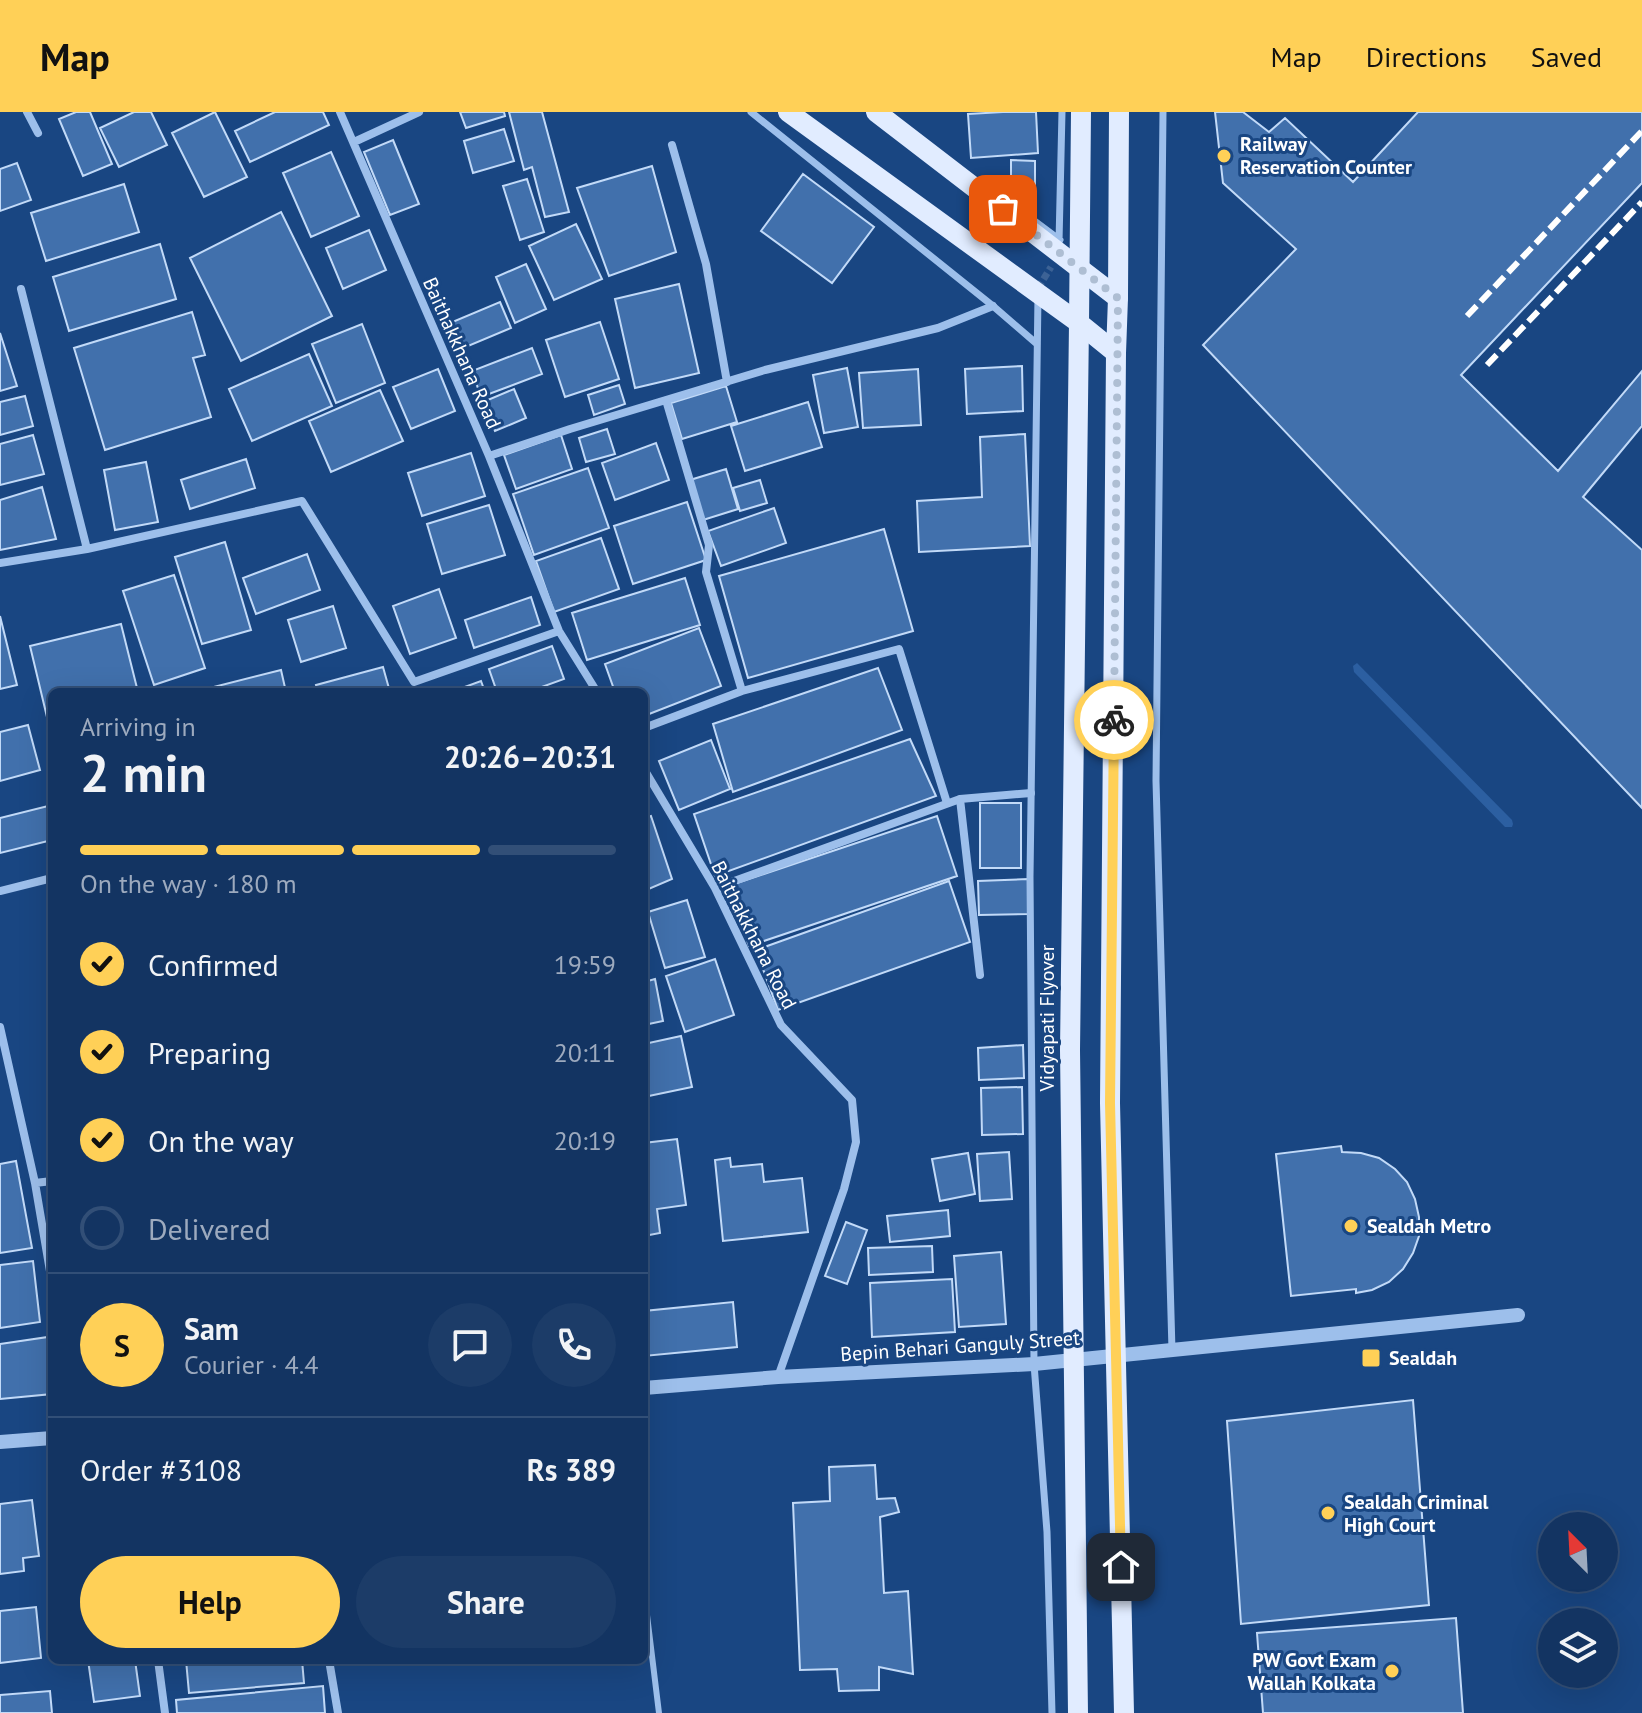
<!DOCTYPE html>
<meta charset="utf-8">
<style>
:root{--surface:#133462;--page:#1c3c68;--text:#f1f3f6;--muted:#9daabe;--line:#324f77;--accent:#ffd057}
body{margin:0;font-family:"PT Sans",sans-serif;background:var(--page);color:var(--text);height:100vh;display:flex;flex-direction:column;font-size:30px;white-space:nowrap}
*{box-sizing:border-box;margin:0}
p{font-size:26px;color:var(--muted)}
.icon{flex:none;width:44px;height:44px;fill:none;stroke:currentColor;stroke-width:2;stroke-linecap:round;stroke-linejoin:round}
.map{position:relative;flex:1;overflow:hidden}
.side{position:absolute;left:48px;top:576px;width:600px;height:976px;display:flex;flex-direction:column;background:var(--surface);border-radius:12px;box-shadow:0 8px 32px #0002,0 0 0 2px var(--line)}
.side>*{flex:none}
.needle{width:52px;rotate:336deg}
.fabs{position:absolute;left:1538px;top:1400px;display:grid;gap:16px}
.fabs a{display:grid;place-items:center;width:80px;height:80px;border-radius:50%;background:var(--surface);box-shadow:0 8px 32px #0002,0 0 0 2px var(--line);font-size:40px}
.pin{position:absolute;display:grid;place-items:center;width:68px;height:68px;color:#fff;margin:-34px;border-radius:16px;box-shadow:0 4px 12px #0006}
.courier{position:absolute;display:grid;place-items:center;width:80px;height:80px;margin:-40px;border:6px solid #ffd057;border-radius:50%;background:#fff;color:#222;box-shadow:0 2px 10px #0007}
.summary em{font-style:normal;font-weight:700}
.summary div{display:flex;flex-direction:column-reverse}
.summary{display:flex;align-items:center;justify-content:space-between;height:136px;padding:0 32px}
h1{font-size:52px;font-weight:700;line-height:60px}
.bar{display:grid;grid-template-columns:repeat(4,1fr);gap:12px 8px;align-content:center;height:96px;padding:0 32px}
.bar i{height:10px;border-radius:6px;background:var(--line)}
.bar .active{background:var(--accent)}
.bar p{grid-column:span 4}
.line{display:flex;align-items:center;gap:20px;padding:0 32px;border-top:2px solid var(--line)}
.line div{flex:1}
.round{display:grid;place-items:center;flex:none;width:84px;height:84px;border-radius:42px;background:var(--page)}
ol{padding:0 32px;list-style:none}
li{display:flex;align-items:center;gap:24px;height:88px}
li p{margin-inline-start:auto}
li .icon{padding:8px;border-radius:50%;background:var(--accent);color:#111;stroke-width:4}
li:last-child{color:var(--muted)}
li i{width:44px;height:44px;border:4px solid var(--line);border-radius:50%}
.button{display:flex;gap:16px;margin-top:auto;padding:16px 32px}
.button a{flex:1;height:92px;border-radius:48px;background:var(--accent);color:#111;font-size:32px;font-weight:700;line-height:92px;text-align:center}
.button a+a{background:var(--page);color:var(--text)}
header{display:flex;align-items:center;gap:48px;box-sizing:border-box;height:112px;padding:0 40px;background:var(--accent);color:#111}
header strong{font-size:38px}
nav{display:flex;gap:44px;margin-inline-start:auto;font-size:28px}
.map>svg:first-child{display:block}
.green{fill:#2c5fa1}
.building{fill:#4170ac;stroke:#c2daf8;stroke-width:2}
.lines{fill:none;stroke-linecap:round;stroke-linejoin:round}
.pedestrian-tunnel{stroke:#3c6295;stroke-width:7;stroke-dasharray:7 3.5;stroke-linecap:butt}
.service{stroke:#9dbfeb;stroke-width:6}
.pedestrian{stroke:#9dbfeb;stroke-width:7}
.minor{stroke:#9dbfeb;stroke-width:8}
.tertiary{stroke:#9dbfeb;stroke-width:14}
.primary{stroke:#e1ecff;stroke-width:20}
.rail{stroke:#fff;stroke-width:6;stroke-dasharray:14 6;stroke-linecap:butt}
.primary-bridge{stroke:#e1ecff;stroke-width:20}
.done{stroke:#aebed3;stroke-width:8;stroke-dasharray:0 14.4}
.route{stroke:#ffd057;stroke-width:10}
.poi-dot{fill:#ffd057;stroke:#194682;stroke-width:3}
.labels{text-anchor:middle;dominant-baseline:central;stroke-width:6;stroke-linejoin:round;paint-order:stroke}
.poi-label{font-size:20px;font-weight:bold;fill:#fff;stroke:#194682;text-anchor:start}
.street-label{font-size:20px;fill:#fff;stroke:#194682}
</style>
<header>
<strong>Map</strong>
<nav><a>Map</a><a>Directions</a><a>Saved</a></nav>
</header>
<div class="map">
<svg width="1642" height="1601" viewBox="0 0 1642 1601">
<rect width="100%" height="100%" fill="#194682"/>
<!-- green -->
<path class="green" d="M1357,551l155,157 1,4 -1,3h-7l-151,-155 -1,-6z"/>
<!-- building -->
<path class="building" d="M76,0h14l22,52 -29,12 -24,-57z
M134,0h17l16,33 -48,22 -19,-39z
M215,0l32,65 -43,20 -32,-64z
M275,0h48l6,13 -79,37 -15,-31z
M460,0h44l1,4 -39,12z
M509,0h33l27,100 -24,5 -13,-50 -8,3z
M1003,0h33l2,41 -67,5 -3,-44z
M1215,0h28l26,20 16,-14 68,64 65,-70h224v71l-181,192 97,96 84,-100v55l-59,71 59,53v258l-439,-463 93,-96 -73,-66z
M504,17l10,32 -41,12 -9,-32z
M393,28l26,64 -29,11 -26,-63z
M331,40l28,64 -48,21 -28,-64z
M1011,48l24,1v27h-24z
M17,51l14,37 -31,11v-42z
M652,54l24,86 -67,24 -32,-88z
M803,62l71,53 -42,56 -71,-52z
M527,67l17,53 -24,8 -17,-54z
M124,72l15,48 -93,29 -15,-48z
M281,100l51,104 -91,45 -51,-103z
M576,112l26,55 -48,21 -25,-54z
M369,118l17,40 -43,19 -17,-41z
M160,132l16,55 -107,32 -16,-54z
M526,152l20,45 -31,14 -19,-46z
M679,172l20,89 -64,15 -20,-89z
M500,190l11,26 -50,21 -11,-26z
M192,200l13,43 -12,3 18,59 -106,33 -31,-102z
M600,210l19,57 -54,18 -19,-57z
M362,212l23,59 -49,20 -24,-59z
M0,221l17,53 -17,5z
M532,236l10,26 -61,23 -9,-26z
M309,242l23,52 -80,35 -23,-52z
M1022,254l1,45 -56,3 -2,-45z
M847,256l11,59 -34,6 -11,-58z
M438,257l17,42 -44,18 -18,-42z
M918,257l3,56 -58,3 -4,-55z
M619,273l6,19 -31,11 -6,-20z
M726,274l11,36 -55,17 -11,-36z
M514,277l12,29 -31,13 -12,-29z
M380,278l23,51 -72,31 -22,-51z
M25,284l8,30 -33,9v-33z
M808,290l14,45 -77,24 -14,-45z
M607,317l8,25 -29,8 -7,-24z
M1025,322l5,112 -111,6 -2,-51 65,-4 -2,-60z
M33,323l11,39 -44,11v-41z
M561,323l11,34 -56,20 -12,-34z
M656,331l13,37 -54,20 -13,-37z
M471,341l14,43 -63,20 -14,-43z
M246,347l9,29 -65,21 -9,-29z
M146,350l12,60 -43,8 -11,-60z
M588,356l21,60 -75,27 -21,-61z
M726,357l12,40 -35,11 -13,-40z
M760,368l7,23 -27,8 -7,-23z
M42,375l14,52 -56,11v-50z
M687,390l19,58 -73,24 -19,-58z
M489,393l16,50 -63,19 -15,-50z
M774,396l12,35 -65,23 -13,-35z
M884,417l29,102 -165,47 -29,-102z
M601,426l18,51 -65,23 -18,-51z
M225,430l26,88 -49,14 -27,-87z
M307,442l13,36 -64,24 -13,-36z
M174,463l31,93 -51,17 -31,-94z
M685,466l15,47 -113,35 -15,-47z
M439,477l17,49 -46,16 -17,-48z
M531,485l9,28 -66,23 -9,-28z
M333,494l13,42 -45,14 -13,-42z
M0,504l17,69 -17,4z
M121,512l17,68h-86v46l-22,-92z
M699,516l22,58 -77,30v-24h-29l-10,-28z
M552,534l12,33 -36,13h-31l-8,-23z
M383,555l7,25h-72l-2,-7z
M878,556l24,62 -169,62 -20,-68z
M281,558l5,22h-92z
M481,569l4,11h-34z
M28,613l12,45 -40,11v-49z
M910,627l26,57 -221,80 -21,-62z
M711,628l19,49 -51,21 -20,-49z
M980,691h41v65h-41z
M52,693v35l-52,13v-35z
M651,704l21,63 -28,12v-73z
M937,704l20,60 -208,70 -21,-60z
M1028,767l1,35 -50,1 -1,-34z
M949,769l21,61 -192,68 -22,-60z
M687,788l18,57 -40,11 -17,-56z
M715,847l19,56 -49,17 -19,-56z
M655,867l8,42 -19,4v-43z
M681,924l11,51 -48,10v-53z
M1023,933l1,33 -45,2 -1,-32z
M1022,975l1,47 -41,1 -1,-47z
M677,1027l9,66 -29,4 3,24 -16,3v-93z
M1341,1034l1,6 19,1 18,5 16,11 12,13 8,17 4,18v19l-6,17 -10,16 -14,13 -17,8 -16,3v-4l-65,7 -15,-142z
M1009,1040l3,47 -32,2 -3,-47z
M968,1041l7,41 -35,7 -8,-42z
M730,1046l1,9 31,-3 2,18 38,-4 6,54 -85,9 -8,-81z
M16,1049l16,87 -32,5v-89z
M948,1098l2,26 -60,6 -3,-26z
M846,1110l21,8 -20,54 -22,-8z
M932,1134l1,26 -64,3 -1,-27z
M1001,1140l5,72 -47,3 -5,-71z
M33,1149l7,61 -40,6v-63z
M952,1167l3,53 -83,5 -2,-54z
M733,1190l4,45 -93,9v-45z
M48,1225l4,34v23l-52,5v-55z
M1413,1288l16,205 -188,19 -14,-203z
M875,1353l2,34 18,-1 4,14 -19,5 4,76 24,-2 5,83 -34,-7v23l-40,1 -2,-22 -37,1 -7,-167 37,-2 -1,-34z
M32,1388l7,56 -16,2 1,13 -24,3v-70z
M36,1495l5,51 -41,5v-52z
M1456,1506l7,95h-200l-6,-80z
M88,1548h47l5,36 -46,6z
M186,1548h116l2,23 -115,10z
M323,1574l2,27h-148l-1,-13z
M50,1579l2,22h-52v-18z"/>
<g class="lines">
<!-- pedestrian-tunnel -->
<path class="pedestrian-tunnel" d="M1038,176l13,-21"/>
<!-- service -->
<path class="service" d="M647,1503l12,98"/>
<!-- pedestrian -->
<path class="pedestrian" d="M751,0l242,194 44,38
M1163,0l-7,669 16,569
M1013,93l47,35
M1059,130l3,-130
M1038,184l-8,581 4,487 13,168 5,181"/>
<!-- minor -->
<path class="minor" d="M27,0l11,21
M340,0l149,344 70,175 38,61
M354,30l65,-30
M672,33l34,119 21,118
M21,177l66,260
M666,288l43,145 -3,27 36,119
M489,344l81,-27 195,-59 173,-42 55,-22
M0,451l87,-14 215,-48 112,181 145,-51
M644,616l98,-37 157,-42 48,154
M644,657l71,119 66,137 71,75 4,42 -12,47 -66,188
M960,687l71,-6
M715,776l245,-89 20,176
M0,779l52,-13
M0,915l35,156 17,100
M35,1071l17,-2
M158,1548l7,53
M329,1548l9,53"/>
<!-- tertiary -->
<path class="tertiary" d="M644,1276l134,-11 256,-13 484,-49
M0,1330l52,-4"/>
<!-- primary -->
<path class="primary" d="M1081,0l-2,211 37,30
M1116,241l2,-55 1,-186"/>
<!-- rail -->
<path class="rail" d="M1467,204l175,-185
M1487,253l155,-163"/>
<!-- primary-bridge -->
<path class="primary-bridge" d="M788,0l291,211 -9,727 8,663
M876,0l242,186
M1116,241l-6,750 14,610"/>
</g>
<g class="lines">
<!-- done -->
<path class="done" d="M1003,97l115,89 -4,422"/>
<!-- route -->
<path class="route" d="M1114,608l-4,383 11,464"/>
</g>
<!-- markers -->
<g class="poi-dot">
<circle cx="1224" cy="44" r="8"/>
<circle cx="1351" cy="1114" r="8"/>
<rect x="1361" y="1236" width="20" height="20" rx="4"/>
<circle cx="1328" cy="1401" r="8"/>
<circle cx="1392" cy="1559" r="8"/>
</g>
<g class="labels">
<!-- poi labels -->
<g class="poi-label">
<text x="1240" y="32">Railway<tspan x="1240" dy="23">Reservation Counter</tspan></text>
<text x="1367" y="1114">Sealdah Metro</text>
<text x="1389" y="1246">Sealdah</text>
<text x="1344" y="1390">Sealdah Criminal<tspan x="1344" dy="23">High Court</tspan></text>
<text x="1376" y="1548" text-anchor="end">PW Govt Exam<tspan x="1376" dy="23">Wallah Kolkata</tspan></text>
</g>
<!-- street labels -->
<g class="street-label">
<text transform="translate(462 241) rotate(66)">Baithakkhana Road</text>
<text transform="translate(754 823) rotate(63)">Baithakkhana Road</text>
<text transform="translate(1047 906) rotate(-90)">Vidyapati Flyover</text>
<text transform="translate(960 1234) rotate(-4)">Bepin Behari Ganguly Street</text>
</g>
</g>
</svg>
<div class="fabs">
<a><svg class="needle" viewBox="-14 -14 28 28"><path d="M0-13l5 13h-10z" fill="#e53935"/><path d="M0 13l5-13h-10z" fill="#9daabe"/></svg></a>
<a><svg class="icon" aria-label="layers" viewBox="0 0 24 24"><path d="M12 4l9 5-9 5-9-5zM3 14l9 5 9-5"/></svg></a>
</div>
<div class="pin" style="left:1003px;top:97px;background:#ea580c"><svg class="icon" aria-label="bag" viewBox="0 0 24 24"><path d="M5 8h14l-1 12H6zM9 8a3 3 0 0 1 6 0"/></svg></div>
<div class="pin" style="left:1121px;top:1455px;background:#1f2937"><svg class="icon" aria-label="home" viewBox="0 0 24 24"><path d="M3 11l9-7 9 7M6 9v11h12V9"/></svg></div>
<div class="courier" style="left:1114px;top:608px"><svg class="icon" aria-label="bike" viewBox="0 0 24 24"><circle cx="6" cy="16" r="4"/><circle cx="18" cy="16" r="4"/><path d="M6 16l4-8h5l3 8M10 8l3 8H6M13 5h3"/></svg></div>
<section class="side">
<div class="summary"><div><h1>2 min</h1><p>Arriving in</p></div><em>20:26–20:31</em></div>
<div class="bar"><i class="active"></i><i class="active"></i><i class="active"></i><i></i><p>On the way · 180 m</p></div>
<ol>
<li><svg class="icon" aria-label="check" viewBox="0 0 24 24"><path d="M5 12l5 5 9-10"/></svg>Confirmed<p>19:59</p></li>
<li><svg class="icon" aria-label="check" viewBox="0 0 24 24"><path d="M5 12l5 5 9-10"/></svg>Preparing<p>20:11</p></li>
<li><svg class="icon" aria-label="check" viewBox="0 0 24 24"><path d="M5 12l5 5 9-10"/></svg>On the way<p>20:19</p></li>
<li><i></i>Delivered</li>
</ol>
<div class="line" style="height:144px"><b class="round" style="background:var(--accent);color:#111">S</b><div><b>Sam</b><p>Courier · 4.4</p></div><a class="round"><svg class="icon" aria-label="chat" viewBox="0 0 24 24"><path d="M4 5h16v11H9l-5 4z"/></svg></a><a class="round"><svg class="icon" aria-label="phone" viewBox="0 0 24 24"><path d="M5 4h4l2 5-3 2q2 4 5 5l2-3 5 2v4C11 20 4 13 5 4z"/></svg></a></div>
<div class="line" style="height:104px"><div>Order #3108</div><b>Rs 389</b></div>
<div class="button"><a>Help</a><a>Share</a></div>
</section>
</div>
